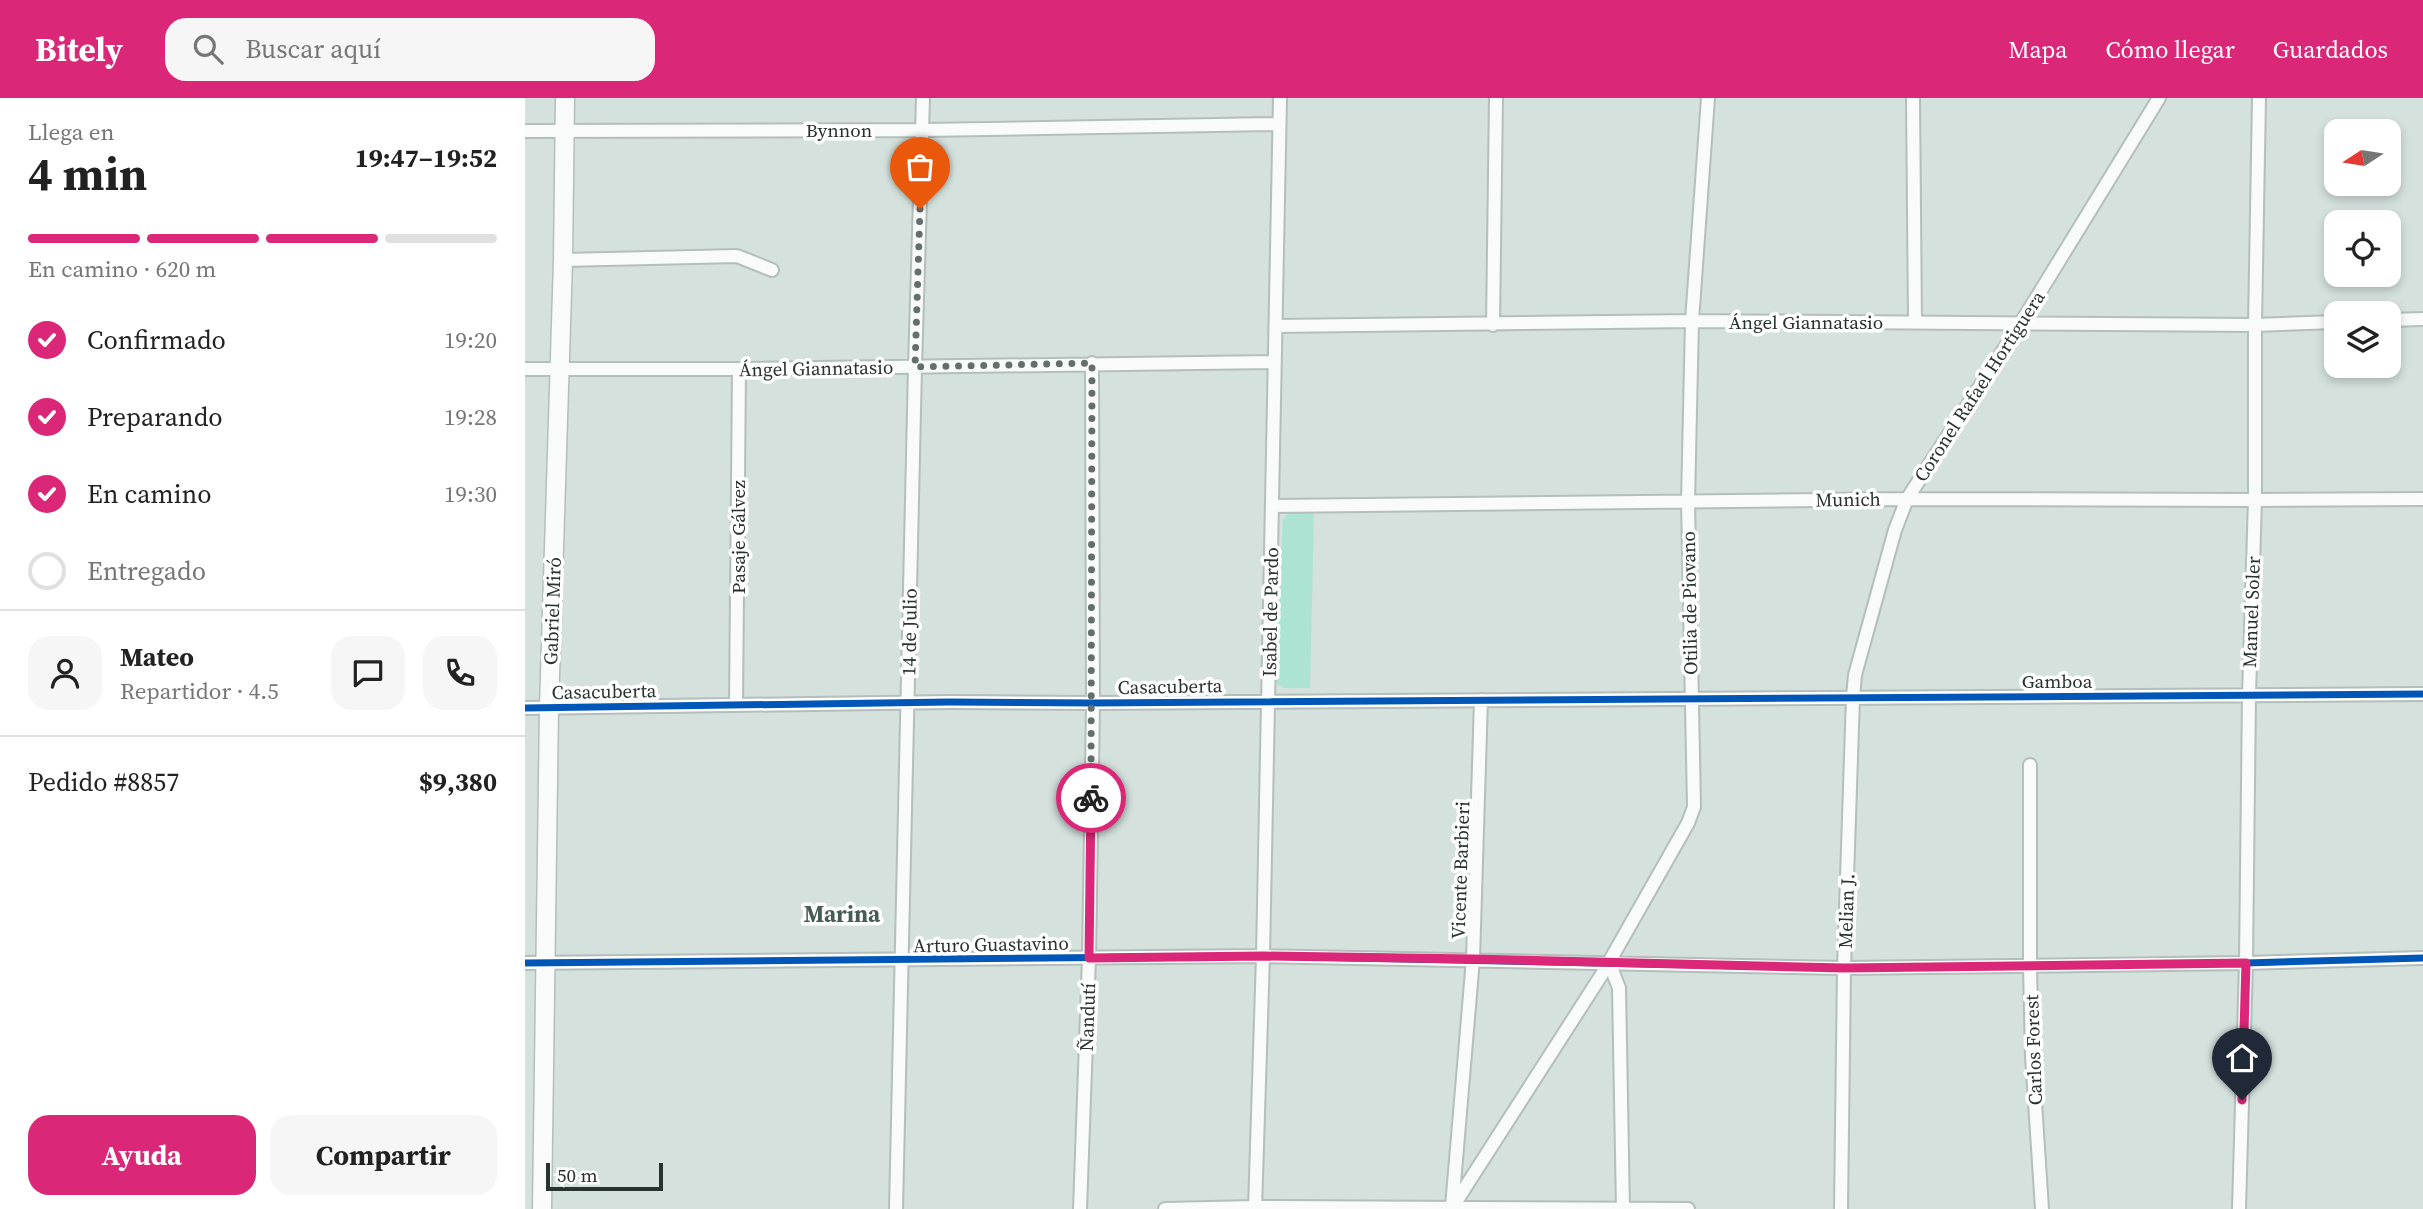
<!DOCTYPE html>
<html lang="es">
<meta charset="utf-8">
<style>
:root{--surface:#fff;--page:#f6f6f6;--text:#222;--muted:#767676;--line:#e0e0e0;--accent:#db2777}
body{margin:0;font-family:"Source Serif 4",serif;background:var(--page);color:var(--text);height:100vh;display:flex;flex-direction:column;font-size:26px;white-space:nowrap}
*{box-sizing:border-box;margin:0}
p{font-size:23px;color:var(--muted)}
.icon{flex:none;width:38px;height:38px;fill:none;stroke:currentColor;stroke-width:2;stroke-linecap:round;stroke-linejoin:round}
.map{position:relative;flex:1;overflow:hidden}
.panel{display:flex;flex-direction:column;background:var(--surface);width:525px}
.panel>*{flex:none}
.needle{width:46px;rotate:258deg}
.buttons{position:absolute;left:1799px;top:21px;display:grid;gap:14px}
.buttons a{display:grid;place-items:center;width:77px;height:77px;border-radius:14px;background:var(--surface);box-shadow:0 4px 10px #0003;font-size:35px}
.scale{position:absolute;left:21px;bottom:18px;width:117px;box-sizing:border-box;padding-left:7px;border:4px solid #28322f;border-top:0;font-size:19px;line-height:24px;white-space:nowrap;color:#28322f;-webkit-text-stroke:5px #fff;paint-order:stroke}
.pin{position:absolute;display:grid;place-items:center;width:60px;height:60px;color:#fff;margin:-72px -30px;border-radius:50% 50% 50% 0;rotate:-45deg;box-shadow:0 0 7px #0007}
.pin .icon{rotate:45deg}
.courier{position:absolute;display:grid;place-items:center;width:70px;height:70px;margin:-35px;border:5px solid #db2777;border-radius:50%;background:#fff;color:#222;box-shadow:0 2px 9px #0007}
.headline em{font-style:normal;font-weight:700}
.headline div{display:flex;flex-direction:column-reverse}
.headline{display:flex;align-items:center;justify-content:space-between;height:119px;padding:0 28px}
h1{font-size:46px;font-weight:700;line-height:52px}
.bar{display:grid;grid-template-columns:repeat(4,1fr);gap:10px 7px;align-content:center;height:84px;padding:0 28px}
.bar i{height:9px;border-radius:5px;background:var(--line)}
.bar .current{background:var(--accent)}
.bar p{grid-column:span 4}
.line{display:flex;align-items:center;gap:18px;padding:0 28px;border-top:2px solid var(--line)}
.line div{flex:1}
.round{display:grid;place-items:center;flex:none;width:74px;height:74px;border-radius:21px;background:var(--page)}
ol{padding:0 28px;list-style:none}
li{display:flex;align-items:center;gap:21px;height:77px}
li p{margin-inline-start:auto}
li .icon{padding:7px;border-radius:50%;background:var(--accent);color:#fff;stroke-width:4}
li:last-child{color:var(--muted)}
li i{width:38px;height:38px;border:4px solid var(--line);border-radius:50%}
.primary-button{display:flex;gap:14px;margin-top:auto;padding:14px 28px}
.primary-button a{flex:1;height:80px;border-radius:21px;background:var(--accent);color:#fff;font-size:28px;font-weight:700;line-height:80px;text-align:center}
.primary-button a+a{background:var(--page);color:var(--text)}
header{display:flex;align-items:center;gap:42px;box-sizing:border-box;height:98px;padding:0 35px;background:var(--accent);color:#fff}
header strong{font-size:33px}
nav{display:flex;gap:38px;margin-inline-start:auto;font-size:24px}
.search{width:490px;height:63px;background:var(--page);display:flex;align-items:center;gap:18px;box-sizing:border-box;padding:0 24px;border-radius:21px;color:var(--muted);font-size:26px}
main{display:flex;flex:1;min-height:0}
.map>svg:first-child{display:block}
.green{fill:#ace3d3}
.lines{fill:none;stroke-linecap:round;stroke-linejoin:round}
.street-casing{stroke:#b4bebb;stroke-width:16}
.secondary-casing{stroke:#b4bebb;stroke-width:21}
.street{stroke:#f9fafa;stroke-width:12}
.secondary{stroke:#f9fafa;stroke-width:18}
.cycleway-casing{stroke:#fff;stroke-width:11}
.cycleway{stroke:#0057b8;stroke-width:7}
.done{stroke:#646f6c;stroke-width:7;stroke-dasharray:0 12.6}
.route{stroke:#db2777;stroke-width:9}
.labels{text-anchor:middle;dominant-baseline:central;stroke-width:7;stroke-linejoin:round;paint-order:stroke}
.street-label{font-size:19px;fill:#28322f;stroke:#fff}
.quarter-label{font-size:23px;font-weight:bold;fill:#475c55;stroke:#fff}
</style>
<header>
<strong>Bitely</strong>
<div class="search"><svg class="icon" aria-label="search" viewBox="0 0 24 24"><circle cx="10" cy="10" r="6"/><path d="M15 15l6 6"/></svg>Buscar aquí</div>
<nav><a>Mapa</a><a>Cómo llegar</a><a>Guardados</a></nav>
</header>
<main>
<section class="panel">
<div class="headline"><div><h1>4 min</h1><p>Llega en</p></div><em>19:47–19:52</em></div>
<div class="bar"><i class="current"></i><i class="current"></i><i class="current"></i><i></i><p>En camino · 620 m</p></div>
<ol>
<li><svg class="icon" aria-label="check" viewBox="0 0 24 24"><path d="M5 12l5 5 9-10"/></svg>Confirmado<p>19:20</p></li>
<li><svg class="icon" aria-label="check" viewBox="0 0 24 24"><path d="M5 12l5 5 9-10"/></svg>Preparando<p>19:28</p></li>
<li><svg class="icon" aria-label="check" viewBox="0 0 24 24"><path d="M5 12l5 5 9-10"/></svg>En camino<p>19:30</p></li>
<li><i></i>Entregado</li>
</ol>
<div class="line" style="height:126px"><a class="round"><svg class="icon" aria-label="person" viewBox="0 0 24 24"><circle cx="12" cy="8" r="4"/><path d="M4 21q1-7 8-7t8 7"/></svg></a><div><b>Mateo</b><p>Repartidor · 4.5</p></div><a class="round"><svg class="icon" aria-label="chat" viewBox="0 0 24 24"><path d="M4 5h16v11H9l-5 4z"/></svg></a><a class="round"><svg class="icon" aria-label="phone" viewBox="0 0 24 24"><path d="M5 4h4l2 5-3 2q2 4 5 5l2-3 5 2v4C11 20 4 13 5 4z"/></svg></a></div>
<div class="line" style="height:91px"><div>Pedido #8857</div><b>$9,380</b></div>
<div class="primary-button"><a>Ayuda</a><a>Compartir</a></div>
</section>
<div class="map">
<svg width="1898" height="1111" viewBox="0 0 1898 1111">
<rect width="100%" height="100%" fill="#d4e1dd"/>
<!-- green -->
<path class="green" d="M789,414l-4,176h-26l-10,-6v-7l9,-156 6,-6z"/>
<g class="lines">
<defs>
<path id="street" d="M1388,0l2,224
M0,33l398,-1 356,-6
M38,162l174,-4 35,14
M1864,222l34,-1
M968,227l3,-227
M751,228l416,-5 563,4 81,-3
M0,271h214l535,-7
M747,408l635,-7 348,1 168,-1
M211,607l3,-336
M0,610l424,-6 144,1 1330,-9
M1505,667v201l2,90 10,153
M1084,864l10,26 4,221
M0,865l738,-7 581,12 402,-5 177,-5
M927,1109l21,-248 8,-259
M927,1110l152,-237 84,-148 6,-16 -6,-306 4,-180 16,-223
M371,1111l19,-842 8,-269
M555,1111l9,-251 4,-255 -1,-340
M640,1111l90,-2 433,2
M730,1111l8,-253 17,-858
M1316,1111l3,-241 9,-271 2,-22 40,-145 12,-31 114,-176 138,-225
M1714,1111l7,-246 3,-268 6,-195v-175l4,-227"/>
<path id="secondary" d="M17,1111l7,-501 14,-448 2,-162"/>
</defs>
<!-- street casing -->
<use href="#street" class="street-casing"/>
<!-- secondary casing -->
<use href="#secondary" class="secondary-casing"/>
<!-- street -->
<use href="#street" class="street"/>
<!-- secondary -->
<use href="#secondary" class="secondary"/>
<defs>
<path id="cycleway" d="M0,610l424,-6 144,1 1330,-9
M0,865l738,-7 581,12 402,-5 177,-5"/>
</defs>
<!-- cycleway casing -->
<use href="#cycleway" class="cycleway-casing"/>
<!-- cycleway -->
<use href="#cycleway" class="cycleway"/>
</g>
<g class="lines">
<!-- done -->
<path class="done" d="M395,111l-5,158 177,-4 -1,435"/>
<!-- route -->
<path class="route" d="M566,700l-2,160 174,-2 210,3 372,9 401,-5 -4,137"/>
</g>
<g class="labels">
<!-- street labels -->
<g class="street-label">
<text x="314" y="32">Bynnon</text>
<text x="1281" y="224">Ángel Giannatasio</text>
<text transform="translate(291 270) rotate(-1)">Ángel Giannatasio</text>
<text transform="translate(1454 288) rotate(-57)">Coronel Rafael Hortiguera</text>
<text transform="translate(1323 401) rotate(-1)">Munich</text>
<text transform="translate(213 439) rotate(-90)">Pasaje Gálvez</text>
<text transform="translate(1164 505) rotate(-91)">Otilia de Piovano</text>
<text transform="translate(27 513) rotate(-88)">Gabriel Miró</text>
<text transform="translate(745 514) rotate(-89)">Isabel de Pardo</text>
<text transform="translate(1726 514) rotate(-88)">Manuel Soler</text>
<text transform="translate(384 534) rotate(-89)">14 de Julio</text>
<text x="1532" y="583">Gamboa</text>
<text transform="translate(645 588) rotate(-1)">Casacuberta</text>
<text transform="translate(79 593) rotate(-1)">Casacuberta</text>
<text transform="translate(935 772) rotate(-88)">Vicente Barbieri</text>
<text transform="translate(1321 813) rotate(-88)">Melian J.</text>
<text transform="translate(466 846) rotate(-1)">Arturo Guastavino</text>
<text transform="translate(562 919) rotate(-88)">Ñandutí</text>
<text transform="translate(1508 952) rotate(-92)">Carlos Forest</text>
</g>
<!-- quarter labels -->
<g class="quarter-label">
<text x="317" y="816">Marina</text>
</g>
</g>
</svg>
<div class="buttons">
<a><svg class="needle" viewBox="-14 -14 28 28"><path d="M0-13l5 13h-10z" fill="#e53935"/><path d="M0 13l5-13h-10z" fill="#767676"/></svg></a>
<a><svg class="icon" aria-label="locate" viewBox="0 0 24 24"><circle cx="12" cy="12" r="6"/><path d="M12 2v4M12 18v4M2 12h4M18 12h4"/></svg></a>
<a><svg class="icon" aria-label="layers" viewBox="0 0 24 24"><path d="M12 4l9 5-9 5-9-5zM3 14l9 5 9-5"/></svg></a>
</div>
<div class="scale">50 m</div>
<div class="pin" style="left:395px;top:111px;background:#ea580c"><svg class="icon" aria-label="bag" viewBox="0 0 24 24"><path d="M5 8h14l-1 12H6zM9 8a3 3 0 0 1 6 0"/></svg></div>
<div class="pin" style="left:1717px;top:1002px;background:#1f2937"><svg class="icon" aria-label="home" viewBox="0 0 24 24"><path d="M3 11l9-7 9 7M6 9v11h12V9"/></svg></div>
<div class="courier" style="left:566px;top:700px"><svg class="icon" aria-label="bike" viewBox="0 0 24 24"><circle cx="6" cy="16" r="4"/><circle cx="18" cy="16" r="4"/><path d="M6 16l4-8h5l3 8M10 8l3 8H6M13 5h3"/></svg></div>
</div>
</main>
